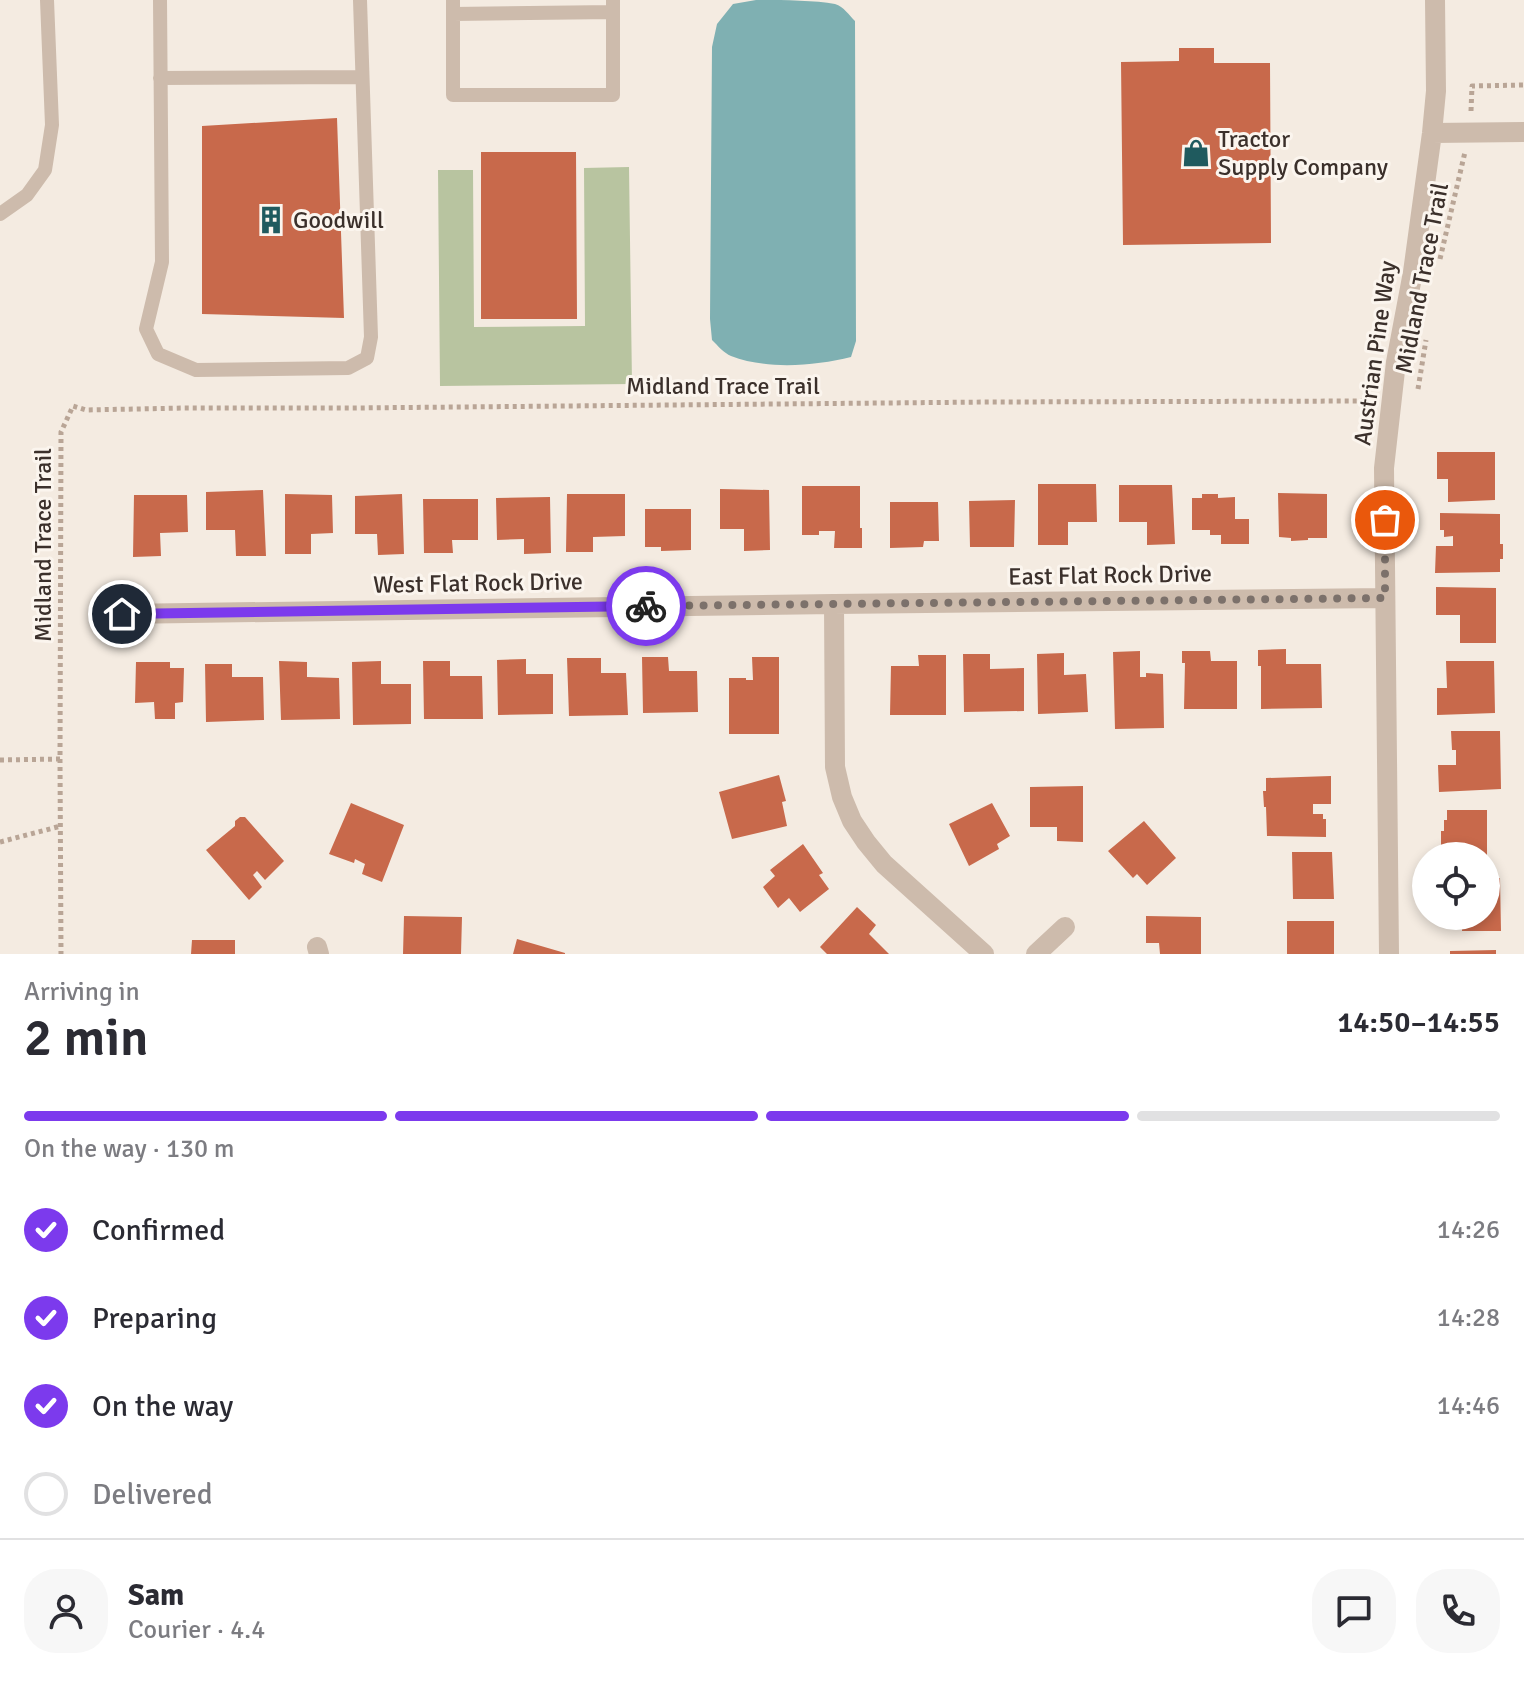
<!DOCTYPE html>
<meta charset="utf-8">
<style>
:root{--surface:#fff;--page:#f7f7f7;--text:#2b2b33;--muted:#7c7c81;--line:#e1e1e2;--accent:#7c3aed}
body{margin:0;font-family:Signika,sans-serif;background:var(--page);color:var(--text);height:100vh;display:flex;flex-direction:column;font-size:30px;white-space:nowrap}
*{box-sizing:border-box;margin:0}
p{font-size:26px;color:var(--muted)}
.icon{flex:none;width:44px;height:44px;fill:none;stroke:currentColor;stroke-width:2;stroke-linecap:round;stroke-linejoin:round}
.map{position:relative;height:954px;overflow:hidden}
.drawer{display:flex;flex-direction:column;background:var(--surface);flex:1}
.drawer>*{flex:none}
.fabs{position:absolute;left:1412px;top:842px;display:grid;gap:16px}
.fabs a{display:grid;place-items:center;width:88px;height:88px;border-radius:50%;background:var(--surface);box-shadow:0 4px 12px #0003;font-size:40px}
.pin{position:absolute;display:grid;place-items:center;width:68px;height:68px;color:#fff;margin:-34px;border:4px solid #fff;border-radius:50%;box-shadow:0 2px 8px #0007}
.courier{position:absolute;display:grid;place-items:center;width:80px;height:80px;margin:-40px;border:6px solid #7c3aed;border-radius:50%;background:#fff;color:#222;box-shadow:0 2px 10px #0007}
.summary em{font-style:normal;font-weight:600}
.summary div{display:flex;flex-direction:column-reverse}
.summary{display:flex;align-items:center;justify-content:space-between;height:136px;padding:0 24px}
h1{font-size:52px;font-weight:600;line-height:60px}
.bar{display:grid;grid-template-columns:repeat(4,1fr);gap:12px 8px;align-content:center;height:96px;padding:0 24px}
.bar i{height:10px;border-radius:6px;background:var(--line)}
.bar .active{background:var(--accent)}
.bar p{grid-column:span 4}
.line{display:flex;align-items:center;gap:20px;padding:0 24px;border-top:2px solid var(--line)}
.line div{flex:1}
.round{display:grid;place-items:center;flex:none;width:84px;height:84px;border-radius:32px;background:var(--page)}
ol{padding:0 24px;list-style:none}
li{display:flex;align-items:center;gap:24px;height:88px}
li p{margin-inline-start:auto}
li .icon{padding:8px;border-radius:50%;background:var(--accent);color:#fff;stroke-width:4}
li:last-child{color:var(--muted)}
li i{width:44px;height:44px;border:4px solid var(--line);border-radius:50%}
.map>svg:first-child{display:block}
.green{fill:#b8c4a0}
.water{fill:#7fb0b2}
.building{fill:#c8694b}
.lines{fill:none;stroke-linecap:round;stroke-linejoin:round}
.path{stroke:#b9a596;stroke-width:5;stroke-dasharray:4 4;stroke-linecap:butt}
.service{stroke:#cdbbac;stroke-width:14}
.minor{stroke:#cdbbac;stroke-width:20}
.done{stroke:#7c716b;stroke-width:8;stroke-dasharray:0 14.4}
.route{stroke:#7c3aed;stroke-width:10}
.labels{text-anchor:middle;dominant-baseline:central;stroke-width:6;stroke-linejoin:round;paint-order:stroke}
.poi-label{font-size:24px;fill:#3b302b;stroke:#fbf5ee;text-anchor:start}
.street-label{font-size:24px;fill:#3b302b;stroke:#fbf5ee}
</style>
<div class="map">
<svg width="1524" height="954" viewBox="0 0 1524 954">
<rect width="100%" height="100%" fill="#f4ebe1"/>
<!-- green -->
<path class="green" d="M629,167l3,217 -192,2 -2,-216h35l1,157 111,-1 -1,-158z"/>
<!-- water -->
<path class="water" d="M756,0c23,0 58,0 79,4 9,3 14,11 20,17l1,320 -5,16c-36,9 -84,13 -120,-1 -7,-3 -13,-10 -19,-16l-2,-21 2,-272 5,-23 16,-20z"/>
<!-- building -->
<path class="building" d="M1179,48h35v15h56l1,180 -148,2 -2,-183 58,-1z
M337,118l7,200 -142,-4v-188z
M481,152h95l1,167h-96z
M1437,452h58v48l-47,2v-23h-11z
M1038,484h58l1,38h-29v23h-30z
M1119,485h53l3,59 -28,1v-23h-28z
M802,486h58v42h2v20h-28l1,-17h-16v4h-17z
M720,489l49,1 1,60 -26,1v-22h-24z
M263,490l3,66h-30l-1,-26h-29v-38z
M1278,493l49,1v44h-19v2l-17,1v-3l-12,-1z
M285,494l47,1 1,38 -22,1v20h-26z
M402,494l2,60 -26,1 -1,-21h-22v-38z
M567,494h58v42l-32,1v15h-27z
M1202,494h16v4l17,-1v22h14v25h-28v-9h-11v-5h-18v-32h10z
M134,495h53l1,37 -28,1 1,23 -28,1z
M550,497l1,56 -27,1v-15l-27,1 -1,-42z
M423,499h55v41h-26l1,13h-29z
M1015,500l-1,47h-44l-1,-46z
M890,502h48l1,39h-15l-1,6 -33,1z
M645,509h46v41l-30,1v-4h-16z
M1440,513l60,1v30h3v15h-3v13l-65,1 1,-27h17v-10l-9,1v-7h-4z
M1436,587l60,1v55h-36v-28h-24z
M1286,649v15h35l1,44 -61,1v-43h-3v-16z
M1140,651v26h6v-4l17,1 1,54 -49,1 -2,-77z
M1182,651h28l1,10h26v48h-53l1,-46h-3z
M1064,653v22l22,-1 2,38 -50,2 -1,-60z
M963,654h27v15l34,-1v43l-60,1z
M918,655h28v60h-56l1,-49h28z
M642,657h26l1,14h28l1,41 -55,1z
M752,657h27v77h-50v-56h17v2h7z
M567,658h34v15h25l2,42 -59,1z
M526,659v15h27v40l-55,1 -1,-55z
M279,661l28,1v15l32,1 1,41 -59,1z
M381,661v23h30v40l-58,1 -1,-63z
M423,661h27v15h32l1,43h-59z
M1446,661h48l1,52 -58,2v-27h10z
M136,662h34v6h14l-1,34 -8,1v16h-20l-1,-17 -19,1z
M205,664h27v13h31l1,43 -58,2z
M1451,731h49l1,58 -62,3 -1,-27h18v-15h-4z
M779,775l7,26 -4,1 5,24 -55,13 -13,-47z
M1331,776v28h-18v10h10v5h3v18l-59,-1 -1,-29h-2l-1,-16h3v-13z
M1083,786v56l-26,-1v-14h-27v-40z
M351,803l53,22 -22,57 -20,-8 3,-10 -10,-5 -1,4 -25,-9z
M992,803l18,33 -13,8 2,5 -30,17 -20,-42z
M1447,810h40v45h-46v-24h3v-11h3z
M240,817h5l39,44 -19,19 -8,-9 -4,4 9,12 -13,13 -43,-50 29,-24v-5z
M1144,821l32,37 -29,27 -10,-11 -4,4 -25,-27z
M803,844l20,29 -4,2 10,14 -29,23 -11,-14 -11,10 -15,-21 12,-11 -5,-6z
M1292,852h40l2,47h-41z
M1486,878h14l1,53h-39l1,-15h23z
M857,907l19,18 -7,9 20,20h-62l-7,-7z
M404,916l58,1 -1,37h-58z
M1146,916l55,1v37h-41l-1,-11h-13z
M1287,921h47v33h-47z
M517,939l48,14v1h-52z
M192,940h43v14h-44z
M1496,950v4h-46v-3z"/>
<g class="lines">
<!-- path -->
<path class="path" d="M1471,111l1,-25 52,-1
M1440,259l25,-107
M1418,389l8,-49
M60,759l1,195
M0,760l60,-1 1,-327 12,-26 13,4 98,-2h168l638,-6 381,-1
M0,842l61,-16"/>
<!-- service -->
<path class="service" d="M160,0l2,262 -16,67 12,25 38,16 152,-2 19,-10 4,-21 -11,-337
M453,0v95h160v-95
M453,14l160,-2
M160,78l202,-1
M0,214l27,-19 18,-25 7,-45 -5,-125"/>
<!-- minor -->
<path class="minor" d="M1432,133l92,-1
M834,604l1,163 7,30 10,24 14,21 18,22 100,90
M122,614l712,-10 551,-6
M317,947l2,7
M1036,954l29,-27
M1389,954l-5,-486 12,-106 17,-90 19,-139 4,-42 -1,-91"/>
</g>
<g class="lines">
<!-- done -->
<path class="done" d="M646,606l739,-8v-78"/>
<!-- route -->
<path class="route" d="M122,614l524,-8"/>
</g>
<!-- icons -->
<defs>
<symbol id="shop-bare" viewBox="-9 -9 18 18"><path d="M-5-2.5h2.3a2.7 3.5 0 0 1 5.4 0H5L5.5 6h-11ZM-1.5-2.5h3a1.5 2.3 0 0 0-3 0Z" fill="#1f5a5e" stroke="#fbf5ee" stroke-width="2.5" paint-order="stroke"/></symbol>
<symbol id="building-bare" viewBox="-9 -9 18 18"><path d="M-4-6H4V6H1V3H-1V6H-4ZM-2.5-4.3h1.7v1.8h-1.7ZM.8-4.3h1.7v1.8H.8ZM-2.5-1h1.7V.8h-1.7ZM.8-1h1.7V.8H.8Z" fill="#1f5a5e" stroke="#fbf5ee" stroke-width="2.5" paint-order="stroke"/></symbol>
</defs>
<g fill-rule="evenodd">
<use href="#shop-bare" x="1176" y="133" width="40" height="40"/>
<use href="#building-bare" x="251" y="200" width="40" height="40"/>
</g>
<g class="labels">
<!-- poi labels -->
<g class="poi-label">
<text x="1218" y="139">Tractor<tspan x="1218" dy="28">Supply Company</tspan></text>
<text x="293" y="220">Goodwill</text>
</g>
<!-- street labels -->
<g class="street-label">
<text transform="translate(1422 278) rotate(-79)">Midland Trace Trail</text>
<text transform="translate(1375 353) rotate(-82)">Austrian Pine Way</text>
<text x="723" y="386">Midland Trace Trail</text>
<text transform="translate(43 545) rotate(-90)">Midland Trace Trail</text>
<text transform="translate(1110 575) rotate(-1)">East Flat Rock Drive</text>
<text transform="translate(478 583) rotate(-1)">West Flat Rock Drive</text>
</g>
</g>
</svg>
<div class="fabs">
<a><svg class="icon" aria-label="locate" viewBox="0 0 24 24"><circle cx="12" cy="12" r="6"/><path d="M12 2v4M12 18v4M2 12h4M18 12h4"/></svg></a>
</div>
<div class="pin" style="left:1385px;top:520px;background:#ea580c"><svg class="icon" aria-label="bag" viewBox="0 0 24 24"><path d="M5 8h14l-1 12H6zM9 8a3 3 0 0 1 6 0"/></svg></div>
<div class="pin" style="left:122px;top:614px;background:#1f2937"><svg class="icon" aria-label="home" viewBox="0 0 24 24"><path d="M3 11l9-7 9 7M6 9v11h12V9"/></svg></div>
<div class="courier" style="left:646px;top:606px"><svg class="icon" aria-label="bike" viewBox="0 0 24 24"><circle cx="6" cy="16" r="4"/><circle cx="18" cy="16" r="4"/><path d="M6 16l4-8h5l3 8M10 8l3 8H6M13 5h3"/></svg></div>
</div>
<section class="drawer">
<div class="summary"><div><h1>2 min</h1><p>Arriving in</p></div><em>14:50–14:55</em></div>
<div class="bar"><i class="active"></i><i class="active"></i><i class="active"></i><i></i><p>On the way · 130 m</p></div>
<ol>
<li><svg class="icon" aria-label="check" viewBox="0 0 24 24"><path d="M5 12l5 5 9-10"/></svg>Confirmed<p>14:26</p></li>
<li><svg class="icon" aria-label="check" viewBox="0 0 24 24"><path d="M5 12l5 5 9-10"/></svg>Preparing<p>14:28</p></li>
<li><svg class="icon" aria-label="check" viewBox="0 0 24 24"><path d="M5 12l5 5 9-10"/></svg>On the way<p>14:46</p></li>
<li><i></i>Delivered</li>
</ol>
<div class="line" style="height:144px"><a class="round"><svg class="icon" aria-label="person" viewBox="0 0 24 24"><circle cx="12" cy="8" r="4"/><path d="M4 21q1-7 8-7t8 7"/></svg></a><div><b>Sam</b><p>Courier · 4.4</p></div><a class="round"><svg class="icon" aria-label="chat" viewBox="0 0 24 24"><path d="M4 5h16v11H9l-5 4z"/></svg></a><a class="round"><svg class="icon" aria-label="phone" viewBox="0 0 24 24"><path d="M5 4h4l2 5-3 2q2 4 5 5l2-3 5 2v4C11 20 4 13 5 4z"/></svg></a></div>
</section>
